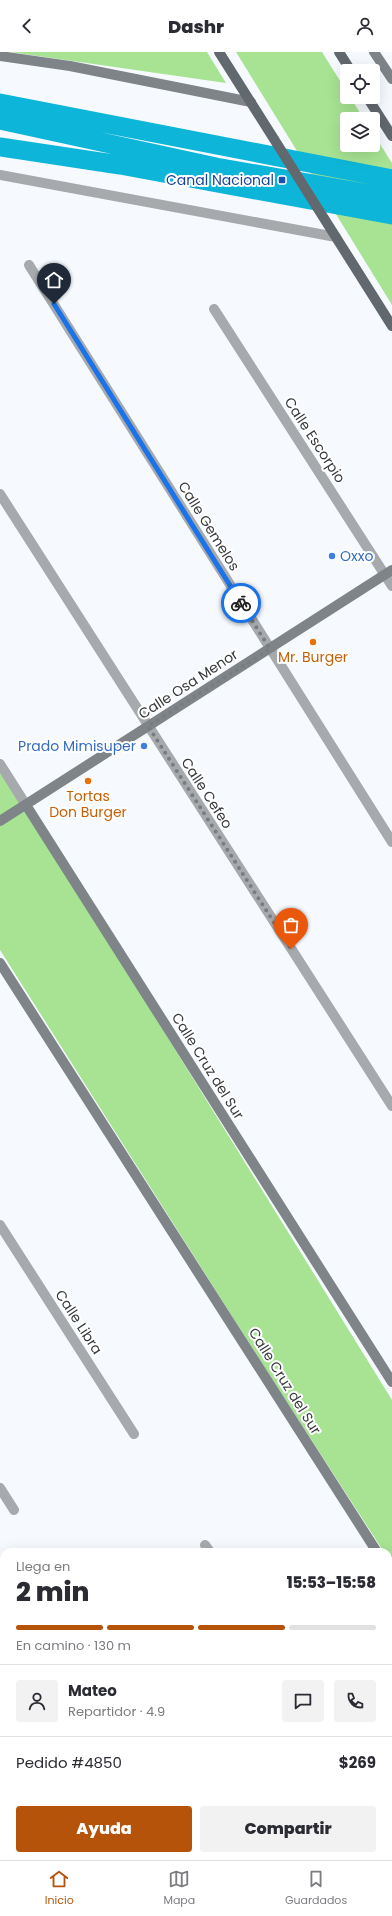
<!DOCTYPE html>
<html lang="es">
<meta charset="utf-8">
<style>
:root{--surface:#fff;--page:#f2f2f3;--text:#2b2b33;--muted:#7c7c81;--line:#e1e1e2;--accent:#b45309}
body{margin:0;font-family:Poppins,sans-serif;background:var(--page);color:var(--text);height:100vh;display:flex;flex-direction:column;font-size:15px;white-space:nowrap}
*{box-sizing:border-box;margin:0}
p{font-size:13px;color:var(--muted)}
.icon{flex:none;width:22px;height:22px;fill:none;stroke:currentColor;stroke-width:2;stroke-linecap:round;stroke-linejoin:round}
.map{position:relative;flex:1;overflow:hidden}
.sheet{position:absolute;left:0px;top:1496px;width:392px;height:312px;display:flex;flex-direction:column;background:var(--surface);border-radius:12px 12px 0 0;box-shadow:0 4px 16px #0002}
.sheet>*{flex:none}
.controls{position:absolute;left:340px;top:12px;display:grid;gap:8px}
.controls a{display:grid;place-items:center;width:40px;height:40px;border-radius:4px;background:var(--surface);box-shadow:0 4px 16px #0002;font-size:20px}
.pin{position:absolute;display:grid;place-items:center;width:34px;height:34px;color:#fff;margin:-41px -17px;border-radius:50% 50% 50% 0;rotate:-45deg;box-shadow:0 0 4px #0007}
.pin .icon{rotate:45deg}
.courier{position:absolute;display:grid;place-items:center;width:40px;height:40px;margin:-20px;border:3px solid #1a73e8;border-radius:50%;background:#fff;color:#222;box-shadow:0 1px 5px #0007}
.summary em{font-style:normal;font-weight:800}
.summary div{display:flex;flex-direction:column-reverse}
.summary{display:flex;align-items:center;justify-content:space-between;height:68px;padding:0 16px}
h1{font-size:26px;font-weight:800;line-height:30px}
.bar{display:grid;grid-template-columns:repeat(4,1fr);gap:6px 4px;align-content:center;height:48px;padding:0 16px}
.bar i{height:5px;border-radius:3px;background:var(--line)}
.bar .on{background:var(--accent)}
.bar p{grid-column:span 4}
.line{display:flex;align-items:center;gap:10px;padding:0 16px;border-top:1px solid var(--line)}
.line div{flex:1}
.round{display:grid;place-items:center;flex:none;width:42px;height:42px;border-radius:4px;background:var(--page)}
.button{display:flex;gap:8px;margin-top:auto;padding:8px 16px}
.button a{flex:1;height:46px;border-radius:4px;background:var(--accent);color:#fff;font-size:16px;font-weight:800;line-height:46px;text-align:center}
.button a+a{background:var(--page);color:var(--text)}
header{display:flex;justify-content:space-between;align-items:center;height:52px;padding:0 16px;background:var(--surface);font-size:18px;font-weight:800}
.menu{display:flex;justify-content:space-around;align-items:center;height:56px;border-top:1px solid var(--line);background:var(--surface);font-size:11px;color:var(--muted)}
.menu a{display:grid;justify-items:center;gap:2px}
.menu .on{color:var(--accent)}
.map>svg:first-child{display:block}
.green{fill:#a7e393}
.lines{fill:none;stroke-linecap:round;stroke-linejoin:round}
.canal{stroke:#0db6d8;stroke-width:19}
.street{stroke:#a6aaad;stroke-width:10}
.secondary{stroke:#7e8488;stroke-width:10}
.primary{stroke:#62696e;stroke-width:10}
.done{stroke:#797d80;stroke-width:4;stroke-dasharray:0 7.2}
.route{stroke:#1a73e8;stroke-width:5}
.transit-dot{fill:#1a4fb4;stroke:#fff;stroke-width:1.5}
.shop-dot{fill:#3f7fe0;stroke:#fff;stroke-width:1.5}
.food-dot{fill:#e8710a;stroke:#fff;stroke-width:1.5}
.labels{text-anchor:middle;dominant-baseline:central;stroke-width:4;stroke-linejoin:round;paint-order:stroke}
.transit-label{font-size:14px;fill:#164399;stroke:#fff;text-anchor:end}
.street-label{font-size:14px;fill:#36393c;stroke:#fff}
.shop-label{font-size:14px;fill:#366cbe;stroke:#fff;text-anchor:start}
.food-label{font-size:14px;fill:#c56008;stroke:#fff}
</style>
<header><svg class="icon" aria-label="back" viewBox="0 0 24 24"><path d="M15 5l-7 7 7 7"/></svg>Dashr<svg class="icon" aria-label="person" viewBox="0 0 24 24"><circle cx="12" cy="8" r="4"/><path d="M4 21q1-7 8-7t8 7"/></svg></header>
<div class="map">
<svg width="392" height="1808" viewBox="0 0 392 1808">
<rect width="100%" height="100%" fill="#f6faff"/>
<!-- green -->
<path class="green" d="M10,0h197l19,31z
M236,0h86l25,40v5h3l14,22h-17v26h26v-12l19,30v142z
M0,721l38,55 354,572v164l-4,-6v-6h-4l-116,-179 -268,-423z"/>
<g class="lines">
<!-- canal -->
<path class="canal" d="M0,51l392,76
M0,68l216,47 176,31
M0,95l120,18 272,50"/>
<!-- street -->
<path class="street" d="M0,123l336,62
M29,213l363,577
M214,257l178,277
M0,442l392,612
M0,712l26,41
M0,1173l134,209
M0,1436l14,22
M205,1493l5,7
M0,1702l4,6
M388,1781l4,6
M64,1804l2,4
M233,1804l3,4"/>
<!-- secondary -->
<path class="secondary" d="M374,0l18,27
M0,4l70,10 181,36
M26,753l366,577
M0,769l392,-251
M0,911l377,589
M388,1517l4,6"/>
<!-- primary -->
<path class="primary" d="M219,0l173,274
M339,0l12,19
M367,45l25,39"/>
</g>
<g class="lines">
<!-- done -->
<path class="done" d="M241,551l29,46 -122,77 143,223"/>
<!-- route -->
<path class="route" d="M54,252l187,299"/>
</g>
<!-- markers -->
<rect class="transit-dot" x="278" y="124" width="8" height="8" rx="2"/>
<g class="shop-dot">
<circle cx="332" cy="504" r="4"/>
<circle cx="144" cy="694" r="4"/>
</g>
<g class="food-dot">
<circle cx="313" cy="590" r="4"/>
<circle cx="88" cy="729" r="4"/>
</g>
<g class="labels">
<!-- transit labels -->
<g class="transit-label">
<text x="274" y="128">Canal Nacional</text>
</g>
<!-- street labels -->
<g class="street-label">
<text transform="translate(315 388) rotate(57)">Calle Escorpio</text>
<text transform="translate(209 474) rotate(58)">Calle Gemelos</text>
<text transform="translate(188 632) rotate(-33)">Calle Osa Menor</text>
<text transform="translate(207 741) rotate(57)">Calle Cefeo</text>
<text transform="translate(208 1014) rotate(58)">Calle Cruz del Sur</text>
<text transform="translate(79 1270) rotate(57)">Calle Libra</text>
<text transform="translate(285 1329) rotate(58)">Calle Cruz del Sur</text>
</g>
<!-- shop labels -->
<g class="shop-label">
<text x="340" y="504">Oxxo</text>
<text x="136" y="694" text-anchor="end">Prado Mimisuper</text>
</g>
<!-- food labels -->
<g class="food-label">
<text x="313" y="605">Mr. Burger</text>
<text x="88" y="744">Tortas<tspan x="88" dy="16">Don Burger</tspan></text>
</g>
</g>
</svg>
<div class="controls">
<a><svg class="icon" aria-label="locate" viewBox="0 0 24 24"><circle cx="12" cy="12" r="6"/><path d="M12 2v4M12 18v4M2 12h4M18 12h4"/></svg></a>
<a><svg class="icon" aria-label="layers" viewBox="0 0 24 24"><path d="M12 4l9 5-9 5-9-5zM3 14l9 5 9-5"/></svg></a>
</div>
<div class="pin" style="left:291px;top:897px;background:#ea580c"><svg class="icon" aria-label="bag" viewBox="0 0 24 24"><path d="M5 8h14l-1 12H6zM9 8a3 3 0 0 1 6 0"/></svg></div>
<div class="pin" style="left:54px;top:252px;background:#1f2937"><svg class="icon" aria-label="home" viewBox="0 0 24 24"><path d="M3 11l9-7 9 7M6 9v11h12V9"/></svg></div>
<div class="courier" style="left:241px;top:551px"><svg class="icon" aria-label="bike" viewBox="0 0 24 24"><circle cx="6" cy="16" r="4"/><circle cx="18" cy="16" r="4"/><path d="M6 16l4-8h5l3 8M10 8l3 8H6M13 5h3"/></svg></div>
<section class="sheet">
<div class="summary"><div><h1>2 min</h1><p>Llega en</p></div><em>15:53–15:58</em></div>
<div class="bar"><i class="on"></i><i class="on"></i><i class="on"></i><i></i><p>En camino · 130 m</p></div>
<div class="line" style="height:72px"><a class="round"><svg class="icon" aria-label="person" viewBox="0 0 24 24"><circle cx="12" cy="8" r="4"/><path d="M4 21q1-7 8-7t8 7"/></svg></a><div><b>Mateo</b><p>Repartidor · 4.9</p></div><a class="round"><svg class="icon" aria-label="chat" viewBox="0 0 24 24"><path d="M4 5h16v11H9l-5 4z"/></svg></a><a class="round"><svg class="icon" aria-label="phone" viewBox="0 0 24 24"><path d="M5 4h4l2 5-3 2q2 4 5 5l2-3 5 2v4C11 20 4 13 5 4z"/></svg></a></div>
<div class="line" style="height:52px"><div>Pedido #4850</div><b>$269</b></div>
<div class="button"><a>Ayuda</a><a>Compartir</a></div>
</section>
</div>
<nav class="menu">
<a class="on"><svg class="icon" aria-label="home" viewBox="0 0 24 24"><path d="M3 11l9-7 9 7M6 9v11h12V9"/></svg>Inicio</a>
<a><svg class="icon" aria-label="map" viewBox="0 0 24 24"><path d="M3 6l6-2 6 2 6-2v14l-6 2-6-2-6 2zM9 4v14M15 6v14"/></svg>Mapa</a>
<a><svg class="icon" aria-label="saved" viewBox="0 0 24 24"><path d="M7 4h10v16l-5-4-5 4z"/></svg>Guardados</a>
</nav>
